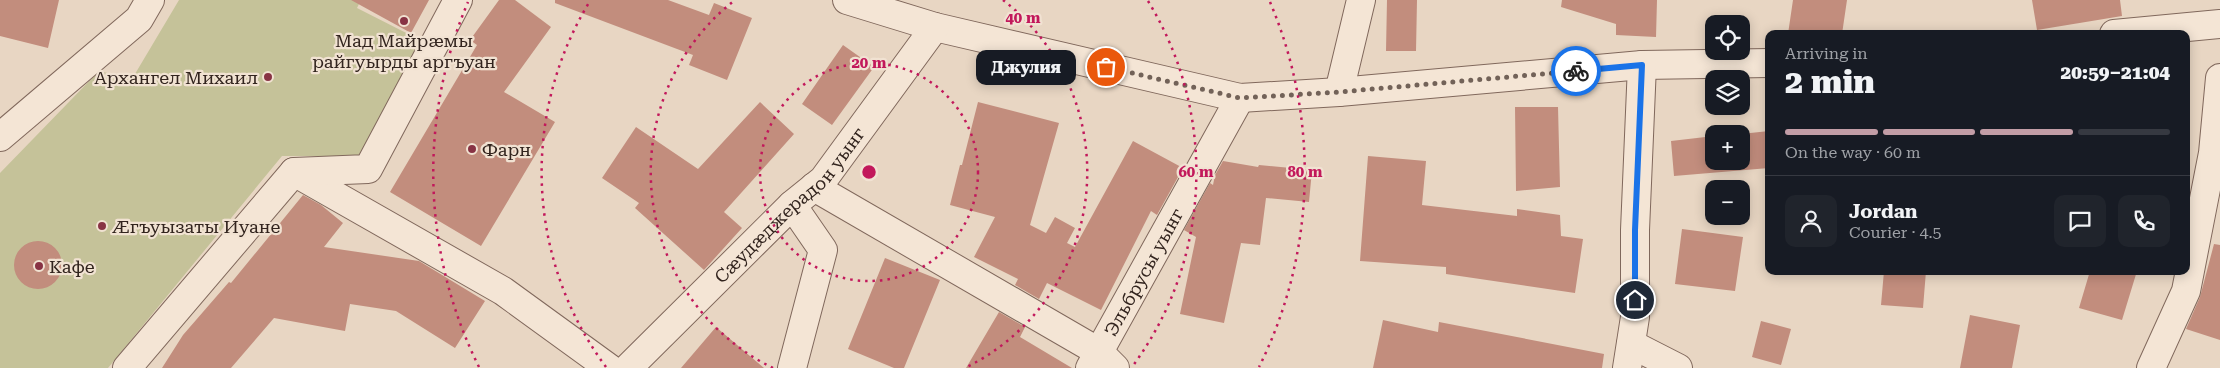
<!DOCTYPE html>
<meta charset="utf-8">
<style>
:root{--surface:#171b24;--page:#20242c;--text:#f1f3f6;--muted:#9ea1a6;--line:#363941;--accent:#c29da6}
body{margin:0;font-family:"Roboto Serif",serif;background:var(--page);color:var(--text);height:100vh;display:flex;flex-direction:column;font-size:19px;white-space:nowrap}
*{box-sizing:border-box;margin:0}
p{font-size:16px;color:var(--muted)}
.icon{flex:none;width:28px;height:28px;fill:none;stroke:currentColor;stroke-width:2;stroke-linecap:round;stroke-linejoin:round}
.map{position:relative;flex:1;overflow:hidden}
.panel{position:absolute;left:1765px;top:30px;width:425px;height:245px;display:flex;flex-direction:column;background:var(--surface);border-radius:10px;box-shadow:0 2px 12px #0003}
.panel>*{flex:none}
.tools{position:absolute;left:1705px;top:15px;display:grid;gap:10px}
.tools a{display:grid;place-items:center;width:45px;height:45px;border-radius:10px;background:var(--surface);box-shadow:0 2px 12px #0003;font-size:25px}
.pin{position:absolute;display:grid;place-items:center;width:42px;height:42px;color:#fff;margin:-21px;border:2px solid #fff;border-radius:50%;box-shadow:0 1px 5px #0007}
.courier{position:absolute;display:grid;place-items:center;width:50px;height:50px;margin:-25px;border:4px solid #1a73e8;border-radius:50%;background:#fff;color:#222;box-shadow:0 1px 6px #0007}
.bubble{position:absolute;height:35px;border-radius:10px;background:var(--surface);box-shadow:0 2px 12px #0003;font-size:16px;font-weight:800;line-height:35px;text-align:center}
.overview em{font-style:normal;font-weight:800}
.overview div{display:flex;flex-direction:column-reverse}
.overview{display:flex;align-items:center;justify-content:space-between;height:85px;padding:0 20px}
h1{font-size:32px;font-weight:800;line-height:38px}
.bar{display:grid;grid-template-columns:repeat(4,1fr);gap:8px 5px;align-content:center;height:60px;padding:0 20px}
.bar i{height:6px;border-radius:4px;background:var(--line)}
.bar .selected{background:var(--accent)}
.bar p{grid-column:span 4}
.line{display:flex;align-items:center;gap:12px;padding:0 20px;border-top:1px solid var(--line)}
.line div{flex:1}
.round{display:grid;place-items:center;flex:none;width:52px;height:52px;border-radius:10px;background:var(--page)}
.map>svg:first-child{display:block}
.green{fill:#c5c299}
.building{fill:#c28d7d}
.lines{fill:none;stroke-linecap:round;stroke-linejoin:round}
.minor-casing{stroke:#80685c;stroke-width:30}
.minor{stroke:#f4e5d5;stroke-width:28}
.done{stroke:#726258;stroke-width:5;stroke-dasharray:0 9}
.route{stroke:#1a73e8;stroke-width:6}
.ring{fill:none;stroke:#c2185b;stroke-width:2.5;stroke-dasharray:2.5 5}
.poi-dot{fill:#834;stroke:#f1e2d2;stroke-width:2}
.labels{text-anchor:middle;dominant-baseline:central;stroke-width:4.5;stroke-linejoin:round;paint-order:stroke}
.poi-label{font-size:18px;fill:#32241e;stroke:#f1e2d2;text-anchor:start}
.street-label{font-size:18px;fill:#32241e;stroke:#f1e2d2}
.centre{fill:#c2185b;stroke:#f1e2d2;stroke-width:2.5}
.ring-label{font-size:15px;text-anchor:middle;font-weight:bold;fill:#c2185b;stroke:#f1e2d2;stroke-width:4.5;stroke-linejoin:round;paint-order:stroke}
</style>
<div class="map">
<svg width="2220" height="368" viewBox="0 0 2220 368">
<rect width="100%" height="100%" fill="#e8d6c3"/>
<!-- green -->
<path class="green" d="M179,0h182l-4,8 67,34 -63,118 -45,-4h-34l-174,212h-108v-195l99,-102 33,8z"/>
<!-- building -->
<path class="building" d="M0,0h59l-11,48 -48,-12z
M351,0h78l-18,33z
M499,0h16l36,27 -47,65 51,30 -74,124 -91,-54 87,-147 -7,-5z
M555,0h113l41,15 5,-12 38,15 -25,62 -38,-15 4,-10 -138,-52z
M1387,0h30l-1,51h-30z
M1562,0h95l-1,37 -40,-2v-11l-55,-17z
M1793,0h54l-5,34h-54z
M2032,0h88l2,16 -85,14z
M843,45l31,22 -42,58 -30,-21z
M760,102l34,32 -70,78 18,16 -38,42 -69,-62 4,-5 -37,-25 34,-51 62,42z
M978,102l81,21 -29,102 16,8 9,-16 20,11 -8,15 8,4 58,-106 50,27 -26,47 -6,-4 -50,99 -54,-27 -8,16 -24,-14 3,-6 -44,-22 21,-40 -45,-12 10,-40h2z
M1515,107h43l2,80 -44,4z
M1769,131v37l-95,8 -3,-35 43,-5v25h27v-27z
M1368,156l58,5 -4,44 95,11v-7l43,6 1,21 22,3 -8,54 -129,-19v-7l-86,-6z
M1223,161l35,6 1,-2 53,5 -3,32 -43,-4 -6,47 -19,-2 -17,80 -44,-9 16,-77 -12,-7 26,-47 3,2 2,-10z
M303,195l18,10 22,18 -19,24 95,14 66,40 -30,47 -59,-37 -46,-7 -5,27 -71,-13 -43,50h-69l21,-33 46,-53 2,1z
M1682,229l61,8 -8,54 -60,-7z
M14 265a24 24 0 1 1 48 0a24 24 0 1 1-48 0Z
M2214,244l6,1v95l-34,-11 14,-32z
M885,258l55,22 -36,88h-10l-46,-19z
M1884,271h42l-3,37 -42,-3z
M2090,271h47l-15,49 -43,-12z
M999,312l26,15 -5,10 52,31h-106z
M1970,315l50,10 -8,43h-52z
M1383,320l55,12 1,-10 165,32 -2,14h-229z
M1761,321l30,8 -10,36 -29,-8z
M716,327l48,41h-83z"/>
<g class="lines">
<defs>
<g id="minor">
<path d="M847,0l88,27 305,71 99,-6 303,-27 127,-2"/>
<path d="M2114,34l106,-10"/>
<path d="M1339,92l22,-92"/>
<path d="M0,137l139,-118 11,-19"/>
<path d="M294,172l209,119 106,77"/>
<path d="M814,187l285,165 16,16"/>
<path d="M792,205l31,45 -31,118"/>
<path d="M1631,344l47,24"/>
<path d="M127,368l167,-196 74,-3 90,-169"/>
<path id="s1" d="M628,368l164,-163 31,-25 112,-153"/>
<path id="s2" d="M1090,368l150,-270"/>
<path d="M1627,368l8,-51v-87l7,-165"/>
<path d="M2151,368l35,-77 27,-138 7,-75"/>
</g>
</defs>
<!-- minor casing -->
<use href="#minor" class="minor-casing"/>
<!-- minor -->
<use href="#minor" class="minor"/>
</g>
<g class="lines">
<!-- done -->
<path class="done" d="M1106,67l134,31 99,-6 237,-21"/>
<!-- route -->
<path class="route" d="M1576,71l66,-6 -7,165v70"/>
</g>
<!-- distance rings -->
<g class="ring">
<circle cx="869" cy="172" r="109"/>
<path d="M773 368A218 218 0 0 1 735 0M1003 0A218 218 0 0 1 965 368"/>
<path d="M606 367A327 327 0 0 1 590 1M1148 1A327 327 0 0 1 1132 367"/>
<path d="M479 367A436 436 0 0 1 468 2M1270 2A436 436 0 0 1 1259 367"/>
</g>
<!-- markers -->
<g class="poi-dot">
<circle cx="404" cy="21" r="5"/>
<circle cx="268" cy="77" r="5"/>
<circle cx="472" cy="149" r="5"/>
<circle cx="102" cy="226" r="5"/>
<circle cx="39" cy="266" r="5"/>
</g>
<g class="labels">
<!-- poi labels -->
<g class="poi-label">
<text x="404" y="40" text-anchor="middle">Мад Майрæмы<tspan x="404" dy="21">райгуырды аргъуан</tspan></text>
<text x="258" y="77" text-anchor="end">Архангел Михаил</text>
<text x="482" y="149">Фарн</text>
<text x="112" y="226">Æгъуызаты Иуане</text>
<text x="49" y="266">Кафе</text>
</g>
<!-- street labels -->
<g class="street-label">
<text stroke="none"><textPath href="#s1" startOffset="230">Сæудæджерадон уынг</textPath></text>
<text stroke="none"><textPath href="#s2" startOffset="110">Эльбрусы уынг</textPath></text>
</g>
</g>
<circle cx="869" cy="172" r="8" class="centre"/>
<g class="ring-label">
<text x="1023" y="23">40 m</text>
<text x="869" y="68">20 m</text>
<text x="1196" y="177">60 m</text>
<text x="1305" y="177">80 m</text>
</g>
</svg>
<div class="tools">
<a><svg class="icon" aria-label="locate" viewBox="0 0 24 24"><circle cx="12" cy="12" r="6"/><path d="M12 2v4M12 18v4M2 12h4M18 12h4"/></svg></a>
<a><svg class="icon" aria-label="layers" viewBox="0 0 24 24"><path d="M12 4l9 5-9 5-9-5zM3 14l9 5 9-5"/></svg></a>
<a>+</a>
<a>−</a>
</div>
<div class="pin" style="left:1106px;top:67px;background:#ea580c"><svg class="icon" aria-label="bag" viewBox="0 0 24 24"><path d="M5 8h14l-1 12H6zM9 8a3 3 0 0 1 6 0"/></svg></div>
<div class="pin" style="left:1635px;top:300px;background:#1f2937"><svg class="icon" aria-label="home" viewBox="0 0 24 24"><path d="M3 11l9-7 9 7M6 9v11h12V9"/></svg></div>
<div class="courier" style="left:1576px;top:71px"><svg class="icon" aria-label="bike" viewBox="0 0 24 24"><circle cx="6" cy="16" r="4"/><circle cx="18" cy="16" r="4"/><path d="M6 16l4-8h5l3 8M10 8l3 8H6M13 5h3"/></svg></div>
<div class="bubble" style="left:976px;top:50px;width:100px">Джулия</div>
<section class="panel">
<div class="overview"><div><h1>2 min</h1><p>Arriving in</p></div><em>20:59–21:04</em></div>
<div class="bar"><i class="selected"></i><i class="selected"></i><i class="selected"></i><i></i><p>On the way · 60 m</p></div>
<div class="line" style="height:90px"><a class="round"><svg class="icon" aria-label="person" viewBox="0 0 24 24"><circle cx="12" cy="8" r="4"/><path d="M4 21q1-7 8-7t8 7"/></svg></a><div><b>Jordan</b><p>Courier · 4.5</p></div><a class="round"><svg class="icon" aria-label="chat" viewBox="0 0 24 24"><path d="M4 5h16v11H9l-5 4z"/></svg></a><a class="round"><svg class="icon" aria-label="phone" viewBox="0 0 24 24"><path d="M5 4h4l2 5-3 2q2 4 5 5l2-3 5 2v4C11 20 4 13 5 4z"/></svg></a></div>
</section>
</div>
